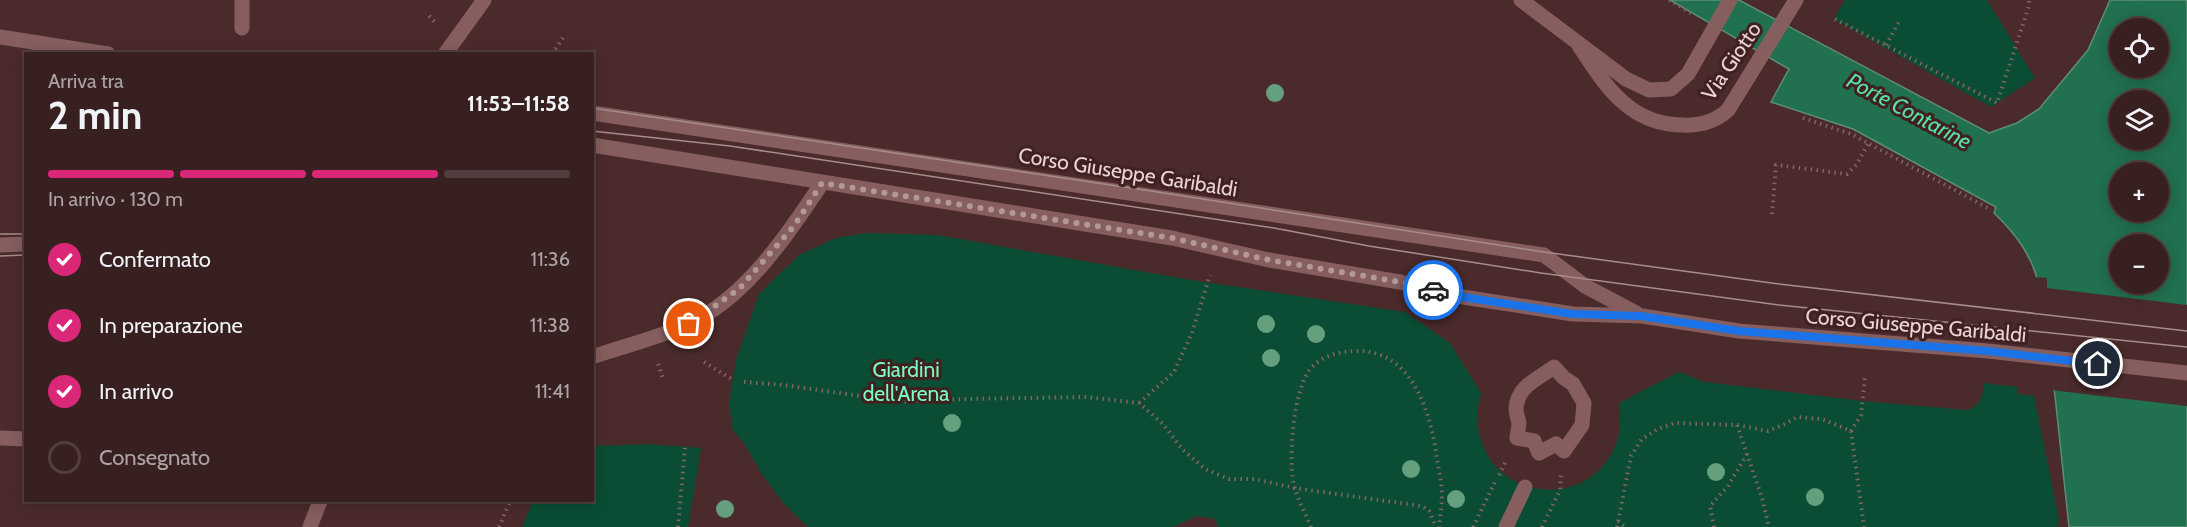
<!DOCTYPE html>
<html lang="it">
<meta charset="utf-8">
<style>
:root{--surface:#382020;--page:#432d2d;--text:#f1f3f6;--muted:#aba3a5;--line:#523e3e;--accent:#db2777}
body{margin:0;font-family:Cabin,sans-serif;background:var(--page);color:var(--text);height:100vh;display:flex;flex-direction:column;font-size:22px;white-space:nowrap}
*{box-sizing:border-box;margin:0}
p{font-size:20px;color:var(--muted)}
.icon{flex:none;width:33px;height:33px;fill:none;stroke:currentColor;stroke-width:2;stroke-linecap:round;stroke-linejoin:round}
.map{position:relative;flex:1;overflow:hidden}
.panel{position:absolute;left:24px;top:52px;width:570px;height:450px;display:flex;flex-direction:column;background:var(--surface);border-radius:0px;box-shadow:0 3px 15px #0003,0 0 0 2px var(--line)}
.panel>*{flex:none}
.controls{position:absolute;left:2109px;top:18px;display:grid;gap:12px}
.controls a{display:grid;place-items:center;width:60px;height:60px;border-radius:50%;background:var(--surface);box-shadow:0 3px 15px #0003,0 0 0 2px var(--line);font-size:30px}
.pin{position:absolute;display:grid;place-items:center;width:51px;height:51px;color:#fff;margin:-26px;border:3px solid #fff;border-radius:50%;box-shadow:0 2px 6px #0007}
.courier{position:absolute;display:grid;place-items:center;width:60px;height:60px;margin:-30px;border:4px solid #1a73e8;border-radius:50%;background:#fff;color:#222;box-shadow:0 2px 8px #0007}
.head em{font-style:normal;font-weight:700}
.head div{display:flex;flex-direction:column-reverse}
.head{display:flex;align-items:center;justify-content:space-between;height:102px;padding:0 24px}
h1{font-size:39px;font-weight:700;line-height:45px}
.bar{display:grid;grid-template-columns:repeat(4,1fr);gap:9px 6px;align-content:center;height:72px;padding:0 24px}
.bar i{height:8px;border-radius:4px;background:var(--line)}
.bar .on{background:var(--accent)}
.bar p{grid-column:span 4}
ol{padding:0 24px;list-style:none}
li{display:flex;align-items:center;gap:18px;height:66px}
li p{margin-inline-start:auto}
li .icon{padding:6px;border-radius:50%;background:var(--accent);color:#fff;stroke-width:4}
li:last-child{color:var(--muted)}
li i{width:33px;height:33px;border:3px solid var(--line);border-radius:50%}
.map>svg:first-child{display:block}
.green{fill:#0a4d34}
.water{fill:#21704f;stroke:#5d8e77;stroke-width:1.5;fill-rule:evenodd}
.pier{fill:#4b2a2b}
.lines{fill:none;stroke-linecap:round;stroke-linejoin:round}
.path{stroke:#826565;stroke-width:4;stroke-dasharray:1.5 4.5;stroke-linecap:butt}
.minor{stroke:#865e5e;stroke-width:15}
.tram{stroke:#a78c8c;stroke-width:1.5}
.tree{fill:#649f7e}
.done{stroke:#b29898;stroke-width:6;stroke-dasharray:0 10.8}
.route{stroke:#1a73e8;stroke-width:8}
.labels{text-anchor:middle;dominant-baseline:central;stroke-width:6;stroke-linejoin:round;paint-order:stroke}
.street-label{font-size:21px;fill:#ead4d3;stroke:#402021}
.park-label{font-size:21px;fill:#79fec1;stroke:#402021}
.water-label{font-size:22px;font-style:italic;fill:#58e0a5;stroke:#402021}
</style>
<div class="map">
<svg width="2187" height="527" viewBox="0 0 2187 527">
<rect width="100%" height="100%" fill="#4b2a2b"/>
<!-- green -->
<path class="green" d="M1845,0h142l48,78 -44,29 -157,-88z
M867,233l70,2 254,45 214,32 45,31 31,50c-1,7 -4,15 -4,23 -1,9 2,18 5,27 22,61 111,63 134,1 5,-14 4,-28 3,-41l60,-31 26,10 157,19 105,9c14,-4 15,-14 17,-27l34,4 -1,7 17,2 25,123 -1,8h-840l-3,-8 -18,-3 -24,11h-365l-24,-23 -23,-31 -17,-30 -12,-14 -3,-26 7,-43 23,-66 40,-39 37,-17z
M648,444l53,4 -13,79h-166l11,-26h59l1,-55z"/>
<!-- water -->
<path class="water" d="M1670,0h69l250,133 28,-10 22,-14 49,-59 22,-50h77v527h-118l-14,-131 -17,-114c-7,-28 -23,-49 -44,-69l2,-6 -143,-78 -82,-27 18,-33zM2120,28h38v40h-38zM2120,100h38v40h-38zM2120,172h38v40h-38zM2120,244h38v40h-38z"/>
<!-- pier -->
<path class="pier" d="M2034,277l13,1v10l140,17v101l-136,-16z"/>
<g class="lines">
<!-- path -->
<path class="path" d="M1669,0l22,13
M429,16l7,7
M1835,19l162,84 32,-97v-6
M1886,45l13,-23
M552,54l11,-16
M1803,118l48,16 137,74
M1772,214l4,-49 71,9 10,-10 11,-20
M704,362l29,18
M658,364l5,14
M744,382l40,3 118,17 61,-3 123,-2 53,6 24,21 19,25 23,20 24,10h26l39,9 128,18 7,5 7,16
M1139,403l35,-31 18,-39 18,-58
M1737,425l25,73 7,29
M1851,431l10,-16 4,-38
M1499,475l7,-14
M1618,521l7,6
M499,527l11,-26
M678,527l7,-80
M1311,527c-5,-12 -12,-25 -16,-38 -8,-25 -2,-105 18,-123 13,-12 29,-15 46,-15 55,1 72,64 78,108 2,12 5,24 5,36 0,11 -2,21 -3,32
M1473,527l22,-45
M1542,527l18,-37 1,-15
M1617,527l14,-71 11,-17 16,-10 17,-6 62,2 31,6 17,-7 12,-7 25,2 29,12 13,96
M1714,527l-4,-21 18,-20 19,-32"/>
<!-- minor -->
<path class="minor" d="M242,0v28
M1521,0l105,79 23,11 22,-1 17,-15 42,-74
M0,37l108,17
M1578,44c26,40 51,81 104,81 18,1 33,-3 46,-15l68,-110
M445,54l39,-54
M592,113l952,142 41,31 51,27
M592,145l580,93 97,22 131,22 63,15 110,17 69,2 97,15 249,20 199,22
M0,245l26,-1
M592,357c32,-11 66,-19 96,-33 57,-25 101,-91 134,-141
M1554,367l10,11 9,6 11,19 -2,22 -18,26 -8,-7 -17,9 -5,-12 -17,-3c0,-4 2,-10 2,-15 -1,-5 -3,-9 -3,-14 1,-23 22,-30 38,-42z
M0,438l26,1
M310,527l10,-26
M1506,527l19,-40"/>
<!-- tram -->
<path class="tram" d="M592,108l546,81 406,63 235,32 408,47
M592,131l138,15 544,82 95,18 172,27 238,32 408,42
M0,234h26
M0,256l26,-1"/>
</g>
<!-- trees -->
<g class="tree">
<circle cx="1275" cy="93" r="9"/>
<circle cx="1266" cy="324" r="9"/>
<circle cx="1316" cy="334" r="9"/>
<circle cx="1271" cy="358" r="9"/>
<circle cx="952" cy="423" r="9"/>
<circle cx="1411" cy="469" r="9"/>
<circle cx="1716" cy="472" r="9"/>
<circle cx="1815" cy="497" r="9"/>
<circle cx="1456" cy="499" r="9"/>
<circle cx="725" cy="509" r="9"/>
</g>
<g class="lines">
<!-- done -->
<path class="done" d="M689,324l50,-35 55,-63 28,-43 350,55 97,22 131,22 33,8"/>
<!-- route -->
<path class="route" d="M1433,290l30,7 110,17 68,2 98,15 249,20 110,13"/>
</g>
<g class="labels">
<!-- street labels -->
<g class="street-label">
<text transform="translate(1731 61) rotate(-56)">Via Giotto</text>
<text transform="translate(1128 172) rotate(9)">Corso Giuseppe Garibaldi</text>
<text transform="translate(1916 325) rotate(5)">Corso Giuseppe Garibaldi</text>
</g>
<!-- park labels -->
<g class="park-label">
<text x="906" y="369">Giardini<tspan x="906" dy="24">dell'Arena</tspan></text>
</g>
<!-- water labels -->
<g class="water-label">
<text transform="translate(1909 111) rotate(28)">Porte Contarine</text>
</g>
</g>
</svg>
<div class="controls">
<a><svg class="icon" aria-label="locate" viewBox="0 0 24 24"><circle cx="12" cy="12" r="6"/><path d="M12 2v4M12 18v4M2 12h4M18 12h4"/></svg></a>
<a><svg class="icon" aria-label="layers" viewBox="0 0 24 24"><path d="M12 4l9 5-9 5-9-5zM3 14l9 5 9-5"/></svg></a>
<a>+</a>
<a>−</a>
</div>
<div class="pin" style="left:689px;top:324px;background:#ea580c"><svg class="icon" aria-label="bag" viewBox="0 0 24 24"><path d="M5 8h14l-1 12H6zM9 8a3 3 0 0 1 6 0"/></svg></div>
<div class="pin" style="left:2098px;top:364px;background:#1f2937"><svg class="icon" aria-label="home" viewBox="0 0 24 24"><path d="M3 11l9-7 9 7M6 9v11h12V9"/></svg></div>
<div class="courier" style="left:1433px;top:290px"><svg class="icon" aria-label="car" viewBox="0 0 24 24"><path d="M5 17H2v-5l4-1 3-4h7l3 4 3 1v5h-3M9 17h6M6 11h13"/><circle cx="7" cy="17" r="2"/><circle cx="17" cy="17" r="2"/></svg></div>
<section class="panel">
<div class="head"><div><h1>2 min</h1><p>Arriva tra</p></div><em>11:53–11:58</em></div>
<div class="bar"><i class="on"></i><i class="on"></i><i class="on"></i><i></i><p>In arrivo · 130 m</p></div>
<ol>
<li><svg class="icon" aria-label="check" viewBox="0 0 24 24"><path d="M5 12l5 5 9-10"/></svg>Confermato<p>11:36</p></li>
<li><svg class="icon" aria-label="check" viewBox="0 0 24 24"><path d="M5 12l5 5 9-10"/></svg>In preparazione<p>11:38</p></li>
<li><svg class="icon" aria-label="check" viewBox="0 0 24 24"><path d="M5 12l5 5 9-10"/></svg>In arrivo<p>11:41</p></li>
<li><i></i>Consegnato</li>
</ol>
</section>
</div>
